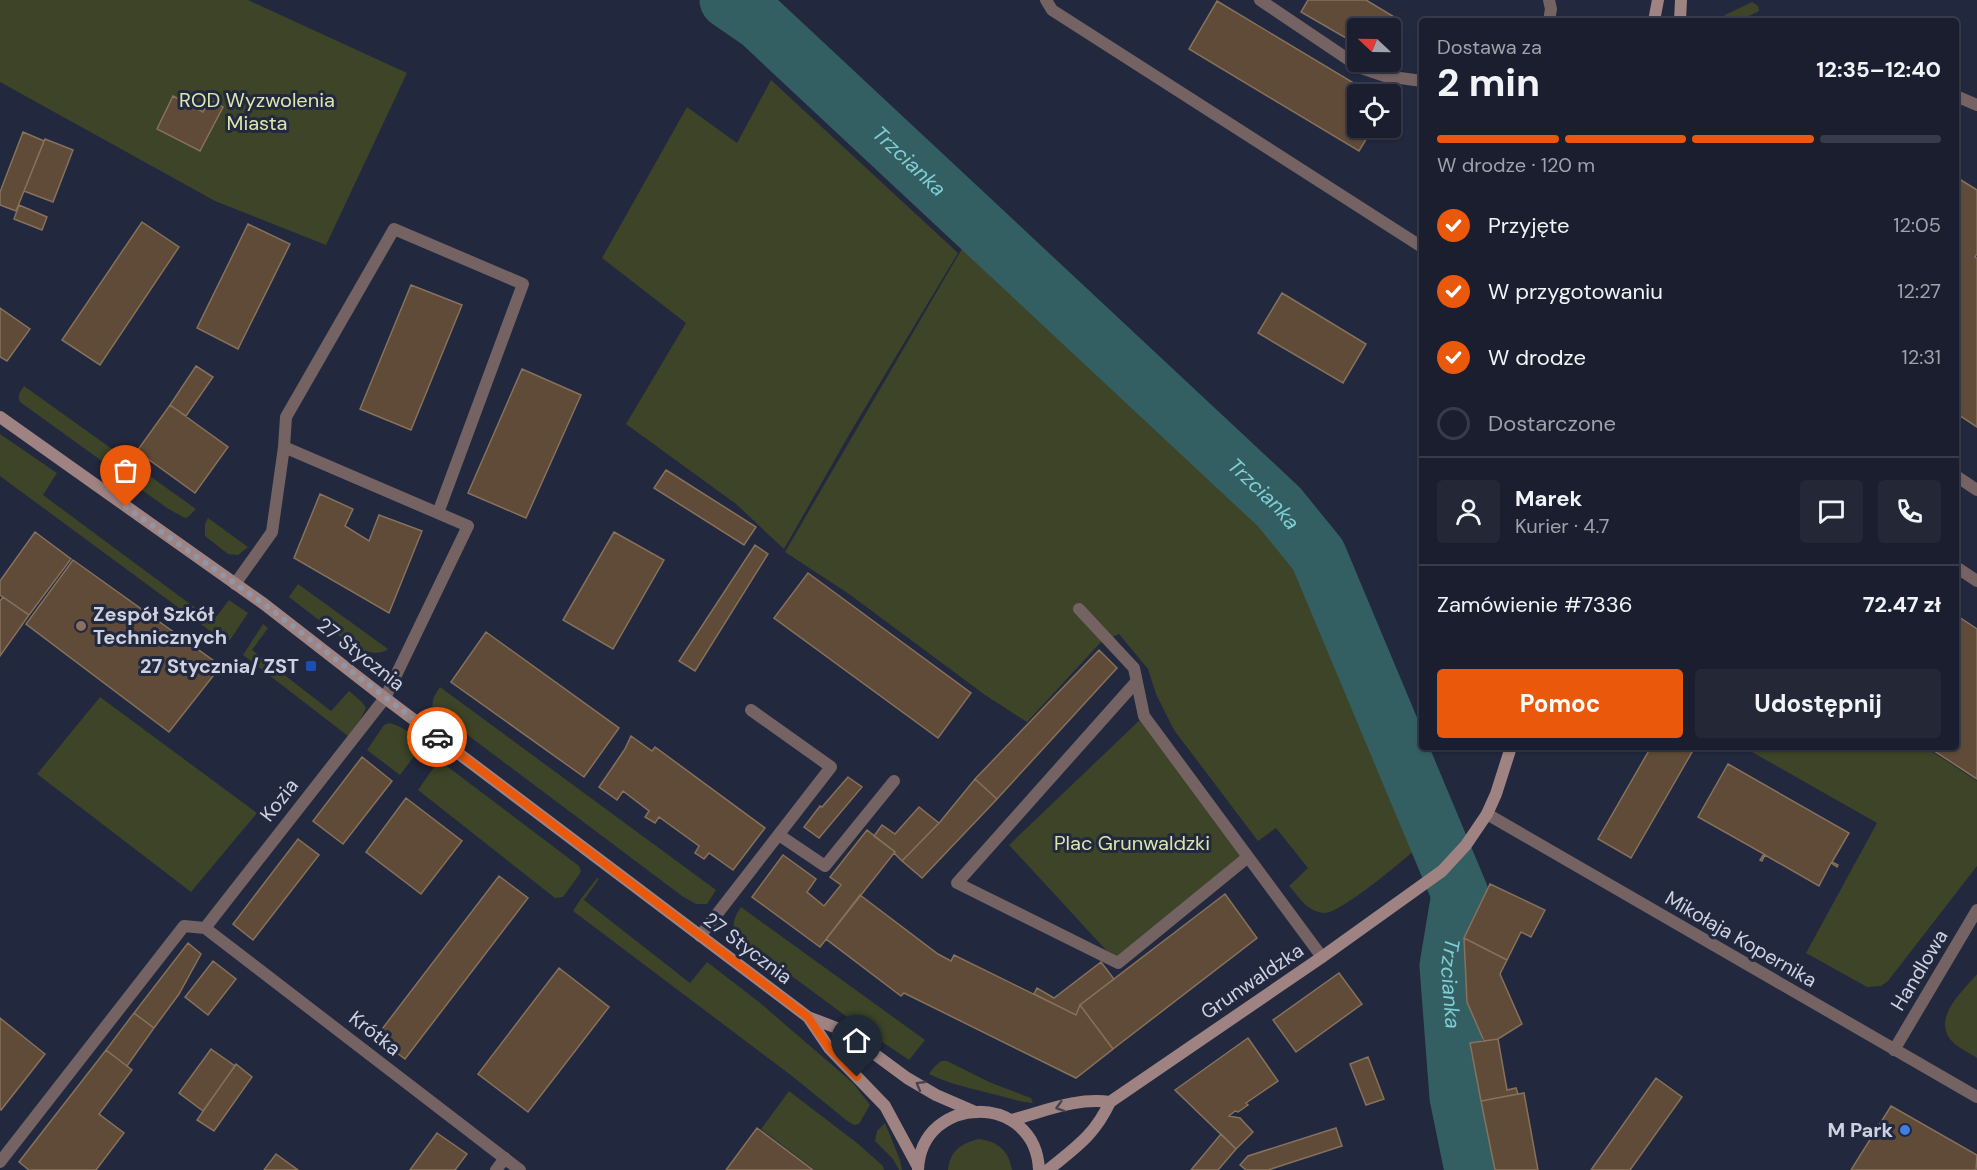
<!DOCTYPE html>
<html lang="pl">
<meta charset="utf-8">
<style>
:root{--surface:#1a1e2e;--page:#232736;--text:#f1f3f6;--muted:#9fa2aa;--line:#383c4a;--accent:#ea580c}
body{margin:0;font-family:"DM Sans",sans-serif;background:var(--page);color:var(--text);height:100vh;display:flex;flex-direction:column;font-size:22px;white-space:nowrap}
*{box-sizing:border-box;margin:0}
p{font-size:20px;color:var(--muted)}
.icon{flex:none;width:33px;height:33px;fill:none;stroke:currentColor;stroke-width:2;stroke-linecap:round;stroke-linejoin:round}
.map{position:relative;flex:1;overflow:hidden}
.side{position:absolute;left:1419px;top:18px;width:540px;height:732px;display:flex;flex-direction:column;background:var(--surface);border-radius:6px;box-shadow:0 2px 4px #0004,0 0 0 2px var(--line)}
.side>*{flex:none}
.needle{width:39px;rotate:292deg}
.tools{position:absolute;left:1347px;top:18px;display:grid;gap:12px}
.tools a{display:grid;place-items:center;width:54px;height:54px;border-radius:6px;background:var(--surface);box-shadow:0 2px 4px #0004,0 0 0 2px var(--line);font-size:30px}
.pin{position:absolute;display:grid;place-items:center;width:51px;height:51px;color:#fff;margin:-62px -26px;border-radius:50% 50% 50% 0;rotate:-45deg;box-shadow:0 0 6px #0007}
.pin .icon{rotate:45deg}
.courier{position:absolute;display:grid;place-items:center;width:60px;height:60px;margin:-30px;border:4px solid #ea580c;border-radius:50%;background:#fff;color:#222;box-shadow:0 2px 8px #0007}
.summary em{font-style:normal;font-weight:700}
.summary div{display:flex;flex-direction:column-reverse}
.summary{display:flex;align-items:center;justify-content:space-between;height:102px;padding:0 18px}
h1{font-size:39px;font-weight:700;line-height:45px}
.bar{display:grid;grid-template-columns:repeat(4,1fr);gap:9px 6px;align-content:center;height:72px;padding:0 18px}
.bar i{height:8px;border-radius:4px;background:var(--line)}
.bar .active{background:var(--accent)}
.bar p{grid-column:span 4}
.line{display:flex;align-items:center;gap:15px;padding:0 18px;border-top:2px solid var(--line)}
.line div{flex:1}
.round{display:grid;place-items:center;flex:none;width:63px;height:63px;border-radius:6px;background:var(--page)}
ol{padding:0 18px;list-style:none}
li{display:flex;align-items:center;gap:18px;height:66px}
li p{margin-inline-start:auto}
li .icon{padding:6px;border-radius:50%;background:var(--accent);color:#fff;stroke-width:4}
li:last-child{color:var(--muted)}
li i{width:33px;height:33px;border:3px solid var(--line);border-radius:50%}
.primary-button{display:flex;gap:12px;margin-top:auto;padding:12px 18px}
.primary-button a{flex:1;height:69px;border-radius:6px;background:var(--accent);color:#fff;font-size:24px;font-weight:700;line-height:69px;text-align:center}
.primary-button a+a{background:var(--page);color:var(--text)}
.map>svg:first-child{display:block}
.green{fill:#3d4427}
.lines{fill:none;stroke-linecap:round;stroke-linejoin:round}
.river{stroke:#335f62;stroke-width:57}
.building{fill:#5f4b37;stroke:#86715c;stroke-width:1.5}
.lane{stroke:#746362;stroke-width:12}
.street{stroke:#746362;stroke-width:12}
.secondary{stroke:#9e8382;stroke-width:12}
.oneway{stroke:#474352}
.done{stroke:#9196a7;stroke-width:6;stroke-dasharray:0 10.8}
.route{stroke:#ea580c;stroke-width:8}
.education-dot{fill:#8d6e63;stroke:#22283e;stroke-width:2}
.transit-dot{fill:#1a4fb4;stroke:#22283e;stroke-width:2}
.shop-dot{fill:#3f7fe0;stroke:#22283e;stroke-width:2}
.labels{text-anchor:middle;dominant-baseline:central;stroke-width:6;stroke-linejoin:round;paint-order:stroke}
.park-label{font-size:20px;fill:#d9e7ac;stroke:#22283e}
.poi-label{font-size:20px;font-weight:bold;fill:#cdd2e0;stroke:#22283e;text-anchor:end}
.street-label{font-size:20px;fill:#cdd2e0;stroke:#22283e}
.water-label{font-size:21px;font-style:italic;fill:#7fced5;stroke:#22283e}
</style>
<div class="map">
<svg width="1977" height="1170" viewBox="0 0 1977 1170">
<rect width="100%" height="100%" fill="#22283e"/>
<!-- green -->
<path class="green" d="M0,0h248l159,73 -81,172 -111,-44 -215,-119z
M1752,2l6,4 1,5 -20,10h-20l6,-6z
M771,80l187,173 -108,180 -66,116 -48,-45 -110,-80 60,-101 -84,-65 85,-151 50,36z
M974,228l303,281 40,48 115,277c-14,15 -90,79 -107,79 -18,-1 -25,-15 -36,-27l19,-18 -32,-40 -18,13 -84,-111 -18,-36 -8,-25 -29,-35 -18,8 -74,80 -42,-27 -136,-101 -64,-42z
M24,386l172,123 -8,8 -3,1 -18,-10 -147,-106c-3,-7 0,-10 4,-16z
M0,434l57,39 -14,22 170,126 16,-21 19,13 -18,27 -4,1 -5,-2 -221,-163z
M208,518l40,29 -10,8 -10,-1 -23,-18v-12z
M298,584l90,65c-9,7 -23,3 -34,-2l-65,-50z
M263,624l5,4 -16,22 79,61 18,-20 13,11 4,6 -6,12 -12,16 -105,-81z
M440,687l276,203 -9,14h-11l-14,-8 -249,-187c-2,-9 2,-14 7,-22z
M100,697l157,116 -66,79 -154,-118z
M1144,716l104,141 -130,106 -109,-118z
M389,723c12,3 28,12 32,24l-21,28 -33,-25 17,-25z
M1743,747h182l52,34v85l-89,115 -7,5 -14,1 -61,-34 71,-130z
M441,764l7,3 131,99 2,5 -2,4 -16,22 -8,1 -137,-108 16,-23z
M597,878l2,1 -15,21 106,83 17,-21 52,40 94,81 17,22 -11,19 -5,1 -8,-5 -54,-44 -219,-165 7,-11z
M741,907l184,133 -16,20 -43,-29 -131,-97c-3,-11 -1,-17 6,-27z
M1977,974v84c-9,-6 -21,-11 -27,-19 -17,-23 14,-49 27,-65z
M941,1061h6l42,21 42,16 2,5c-15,-1 -27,-6 -41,-9 -22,-6 -43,-10 -63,-20l5,-7z
M789,1091l68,52 26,23 1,4h-69l-54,-41z
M885,1123l15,37 2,10h-3l-6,-11 -18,-18 2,-10z
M978,1139c19,2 31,11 34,31h-64c2,-19 12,-26 30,-31z"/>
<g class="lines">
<!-- river -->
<path class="river" id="s1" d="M728,0l32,22 519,485 39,48 142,339 -12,72 10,131 15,73"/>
</g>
<!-- building -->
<path class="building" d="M1308,0h58l35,21 -11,18v-11h-32v17l-57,-33z
M1217,1l155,93h-14v34h15l-14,23 -170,-102z
M173,96l30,16 7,-12 13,7 -23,44 -43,-22z
M23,132l21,9 -28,70 -16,-6v-13z
M45,139l28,11 -20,52 -29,-11z
M1956,177l21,13v64l-2,3 2,1v169l-21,-14z
M19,205l28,12 -5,13 -28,-11z
M142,222l37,25 -79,118 -38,-25z
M248,224l42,20 -52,105 -41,-21z
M411,285l51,20 -51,125 -51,-21z
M1282,293l84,51 -23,39 -85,-50z
M0,308l30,21 -23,32 -7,-4z
M196,366l17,11 -27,39 -16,-11z
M522,369l59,26 -55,123 -58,-25z
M170,405l58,42 -33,46 -58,-42z
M666,470l90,57 -12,18 -90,-57z
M320,494l33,15 -8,17 24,15 10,-26 43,16 -33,82 -95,-55z
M35,532l36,27 -42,56 -29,-20v-14z
M614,532l50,28 -51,89 -50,-29z
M755,545l13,9 -73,117 -16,-10z
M73,560l148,106 -52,66 -143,-108z
M808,573l163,120 -33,45 -164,-120z
M3,597l26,18 -29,41v-55z
M1956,615l21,14v150l-49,-32h28z
M486,632l133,96 -35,49 -133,-95z
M1099,650l18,18 -120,131 -22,-20z
M631,736l21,15 3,-4 110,81 -32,42 -24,-17 -5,6 -9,-6 4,-7 -40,-29 -4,6 -10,-6 4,-6 -26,-20 -6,9 -18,-13 26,-38z
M1651,747h44l-64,111 -33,-19z
M362,757l30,24 -49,63 -30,-23z
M1728,764l121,69 -17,29 6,3 -1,2 -6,-4 -12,23 -54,-31 -3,6 -2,-1 4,-6 -66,-37z
M848,777l14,10 -43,51 -15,-11 16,-21 2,1z
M975,779l22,20 -75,79 -20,-17 38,-39z
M406,798l56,43 -41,53 -55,-42z
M919,807l20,16 -37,38 -8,-8 1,-1 -21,-16 8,-11 13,9z
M867,830l28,22 -75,95 -68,-50 31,-42 33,24 -9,13 17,14 17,-21 -11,-8z
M298,839l21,16 -66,85 -20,-16z
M499,876l29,22 -123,161 -29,-22z
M1490,884l55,26 -14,27 -10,-5 -14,28 -43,-22z
M1225,894l32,44 -144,111 -33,-44z
M860,895l78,59 13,7 3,-6 122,60 4,-10 33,44 -37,29 -172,-85 -3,3 -75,-57z
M1464,938l43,22 -7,14 22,50 -24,15 -14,2 -17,-39z
M188,943l13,11 -22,40 -25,34 -20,-15z
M213,961l23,18 -28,36 -23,-18z
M1101,962l13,17 -34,26 -4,10 -42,-21 3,-6 17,10z
M559,968l50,39 -81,105 -50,-38z
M1339,973l23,31 -66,48 -23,-32z
M134,1013l20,15 -27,38 -21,-16z
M0,1018l45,36 -44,56 -1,-1z
M1248,1038l30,43 -32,22 2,2 -10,7 -3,-1 -6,5 11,2 13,14 -17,17 -61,-59z
M1498,1039l9,51 9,-2 2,6 -37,7 -11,-58z
M211,1049l24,17 -32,45 -24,-18z
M106,1050l26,20 -33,44 25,19 -28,37h-67l-10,-8z
M1368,1057l16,42 -18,6 -16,-41z
M236,1064l16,13 -38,54 -17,-11z
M1656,1078l26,19 -52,73h-39z
M1524,1093l14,77h-43l-14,-69z
M1891,1106l86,49 -1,15h-125z
M757,1128l56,42h-87z
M1336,1128l6,18 -74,24h-22l-6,-5 8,-9z
M437,1133l30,21 -12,16h-45z
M1221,1134l15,15 -18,21h-27z
M276,1154l22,16h-34z"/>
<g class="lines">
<!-- lane -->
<path class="lane" d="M1046,0l6,10 370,237
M1260,0l101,68 24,8 37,5
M1549,21l2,-12 -2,-9
M1079,609l55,59 10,48 178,241
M1136,682l-179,201 161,80 130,-106
M779,835l46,31 69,-85
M496,1170l9,-12"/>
<!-- street -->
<path class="street" d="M1956,96l21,9
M284,447l2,-30 108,-188 129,55 -85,229
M1956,476l21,14
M1956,567l21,14
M1487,814l490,283
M205,928l180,-230 83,-172 -184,-79 -12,85 -37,52
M205,928l315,242
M700,936l131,-169 -80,-57
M1894,1050l83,-140
M0,1162l184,-236 21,2"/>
<!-- secondary -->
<path class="secondary" d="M1654,21l4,-21
M1680,21l1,-21
M0,417l264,187 121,94 423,319 34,13 65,48 29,17 37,16
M808,1017l21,31 56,58 33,61
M1011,1120c32,-8 65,-23 99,-18
M918,1170c3,-77 118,-78 121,0
M1048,1170c28,-23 46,-34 62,-68l212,-145 120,-86 24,-26 21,-31 9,-20 15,-47"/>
</g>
<!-- one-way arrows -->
<defs><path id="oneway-chevron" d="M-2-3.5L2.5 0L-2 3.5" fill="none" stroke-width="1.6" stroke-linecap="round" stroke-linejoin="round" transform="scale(1.5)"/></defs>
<g class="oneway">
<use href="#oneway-chevron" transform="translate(920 1085) rotate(-150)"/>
<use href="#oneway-chevron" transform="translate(1060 1107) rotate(164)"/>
</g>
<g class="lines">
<!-- done -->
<path class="done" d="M126,507l138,97 173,133"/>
<!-- route -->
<path class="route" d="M437,737l371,280 21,31 28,29"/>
</g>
<!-- markers -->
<circle class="education-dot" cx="81" cy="626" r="6"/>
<rect class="transit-dot" x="305" y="660" width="12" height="12" rx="3"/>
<circle class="shop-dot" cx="1905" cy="1130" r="6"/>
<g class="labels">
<!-- park labels -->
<g class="park-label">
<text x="257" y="100">ROD Wyzwolenia<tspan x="257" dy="23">Miasta</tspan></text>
<text x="1132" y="843">Plac Grunwaldzki</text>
</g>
<!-- poi labels -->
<g class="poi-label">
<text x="93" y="614" text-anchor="start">Zespół Szkół<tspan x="93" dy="23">Technicznych</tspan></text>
<text x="299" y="666">27 Stycznia/ ZST</text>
<text x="1893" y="1130">M Park</text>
</g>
<!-- street labels -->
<g class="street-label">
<text transform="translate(361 654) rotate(38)">27 Stycznia</text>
<text transform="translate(279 800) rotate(-52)">Kozia</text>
<text transform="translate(1741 939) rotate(30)">Mikołaja Kopernika</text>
<text transform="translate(748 948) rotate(37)">27 Stycznia</text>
<text transform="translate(1919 970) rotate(-59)">Handlowa</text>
<text transform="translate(1252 981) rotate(-34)">Grunwaldzka</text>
<text transform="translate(375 1033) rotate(38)">Krótka</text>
</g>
<!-- water labels -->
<g class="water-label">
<text stroke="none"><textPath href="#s1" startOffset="243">Trzcianka</textPath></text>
<text stroke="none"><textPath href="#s1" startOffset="729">Trzcianka</textPath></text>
<text stroke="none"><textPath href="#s1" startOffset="1269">Trzcianka</textPath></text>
</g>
</g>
</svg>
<div class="tools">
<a><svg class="needle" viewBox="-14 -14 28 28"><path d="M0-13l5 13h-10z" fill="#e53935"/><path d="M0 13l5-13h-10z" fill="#9fa2aa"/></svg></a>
<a><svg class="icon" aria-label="locate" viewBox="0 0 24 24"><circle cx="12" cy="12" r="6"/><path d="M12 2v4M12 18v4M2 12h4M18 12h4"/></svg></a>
</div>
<div class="pin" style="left:126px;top:507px;background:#ea580c"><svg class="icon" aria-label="bag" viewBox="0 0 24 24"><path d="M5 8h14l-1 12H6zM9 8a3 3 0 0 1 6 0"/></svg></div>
<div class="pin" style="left:857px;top:1077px;background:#1f2937"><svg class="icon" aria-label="home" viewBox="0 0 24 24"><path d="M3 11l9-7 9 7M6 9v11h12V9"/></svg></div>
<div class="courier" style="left:437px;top:737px"><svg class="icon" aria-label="car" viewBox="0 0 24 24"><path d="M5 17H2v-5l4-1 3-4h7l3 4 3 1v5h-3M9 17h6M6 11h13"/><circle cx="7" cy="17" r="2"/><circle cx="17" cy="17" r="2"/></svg></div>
<section class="side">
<div class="summary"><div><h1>2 min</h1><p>Dostawa za</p></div><em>12:35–12:40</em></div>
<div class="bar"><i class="active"></i><i class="active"></i><i class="active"></i><i></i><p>W drodze · 120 m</p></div>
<ol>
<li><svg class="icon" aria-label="check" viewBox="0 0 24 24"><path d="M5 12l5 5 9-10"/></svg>Przyjęte<p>12:05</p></li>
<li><svg class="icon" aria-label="check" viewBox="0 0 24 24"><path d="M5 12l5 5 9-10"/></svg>W przygotowaniu<p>12:27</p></li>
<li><svg class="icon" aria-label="check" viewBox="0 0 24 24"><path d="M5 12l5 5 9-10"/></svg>W drodze<p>12:31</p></li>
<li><i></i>Dostarczone</li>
</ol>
<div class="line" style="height:108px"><a class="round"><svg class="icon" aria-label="person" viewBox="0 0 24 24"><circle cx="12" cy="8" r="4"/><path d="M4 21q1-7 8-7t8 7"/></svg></a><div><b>Marek</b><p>Kurier · 4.7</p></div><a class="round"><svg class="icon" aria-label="chat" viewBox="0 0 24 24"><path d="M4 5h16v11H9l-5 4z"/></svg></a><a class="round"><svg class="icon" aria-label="phone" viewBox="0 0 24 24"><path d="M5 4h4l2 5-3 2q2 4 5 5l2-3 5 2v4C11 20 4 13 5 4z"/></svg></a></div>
<div class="line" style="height:78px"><div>Zamówienie #7336</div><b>72.47 zł</b></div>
<div class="primary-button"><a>Pomoc</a><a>Udostępnij</a></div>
</section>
</div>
